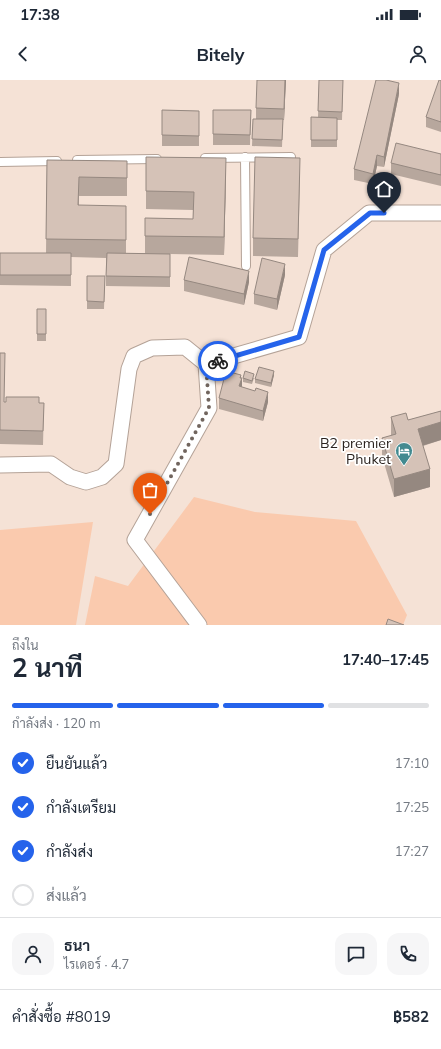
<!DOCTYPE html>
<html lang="th">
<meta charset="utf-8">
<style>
:root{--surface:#fff;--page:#f6f6f7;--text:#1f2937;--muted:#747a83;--line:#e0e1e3;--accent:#2563eb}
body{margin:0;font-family:Mulish,Sarabun,sans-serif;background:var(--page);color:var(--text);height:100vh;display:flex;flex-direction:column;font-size:15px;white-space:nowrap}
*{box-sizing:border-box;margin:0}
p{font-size:13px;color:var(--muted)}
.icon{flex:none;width:22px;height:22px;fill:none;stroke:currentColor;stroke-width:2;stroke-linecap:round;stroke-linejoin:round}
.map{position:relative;height:545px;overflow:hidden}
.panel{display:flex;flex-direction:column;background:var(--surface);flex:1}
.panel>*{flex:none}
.pin{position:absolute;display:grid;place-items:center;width:34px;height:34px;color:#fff;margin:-41px -17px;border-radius:50% 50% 50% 0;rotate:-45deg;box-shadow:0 0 4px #0007}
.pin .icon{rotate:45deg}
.courier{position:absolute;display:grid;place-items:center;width:40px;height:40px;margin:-20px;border:3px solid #2563eb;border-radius:50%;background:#fff;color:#222;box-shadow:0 1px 5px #0007}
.summary em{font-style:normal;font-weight:700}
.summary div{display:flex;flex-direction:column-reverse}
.summary{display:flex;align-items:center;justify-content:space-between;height:68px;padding:0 12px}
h1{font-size:26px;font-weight:700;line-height:30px}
.bar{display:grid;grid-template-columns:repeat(4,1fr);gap:6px 4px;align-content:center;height:48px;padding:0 12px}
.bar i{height:5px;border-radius:3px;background:var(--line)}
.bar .current{background:var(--accent)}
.bar p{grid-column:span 4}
.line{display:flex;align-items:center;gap:10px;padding:0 12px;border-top:1px solid var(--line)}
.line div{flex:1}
.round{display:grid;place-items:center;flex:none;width:42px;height:42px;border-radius:12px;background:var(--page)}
ol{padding:0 12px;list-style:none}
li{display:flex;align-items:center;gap:12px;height:44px}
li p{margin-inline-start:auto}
li .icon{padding:4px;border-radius:50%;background:var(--accent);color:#fff;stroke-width:4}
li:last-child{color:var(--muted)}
li i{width:22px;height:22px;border:2px solid var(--line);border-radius:50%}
.status{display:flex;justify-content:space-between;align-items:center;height:28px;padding:0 20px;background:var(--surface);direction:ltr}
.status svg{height:11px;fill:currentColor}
header{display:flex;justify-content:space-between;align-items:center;height:52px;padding:0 12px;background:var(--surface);font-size:18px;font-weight:700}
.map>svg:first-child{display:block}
.green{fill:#facaae}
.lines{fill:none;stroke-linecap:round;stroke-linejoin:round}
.service-casing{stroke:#b4a297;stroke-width:10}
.minor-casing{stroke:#b4a297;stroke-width:17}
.service{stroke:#fff;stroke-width:8}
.minor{stroke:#fff;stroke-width:15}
.wall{fill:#b7a79d}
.shaded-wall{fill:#958880}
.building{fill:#d5c2b7;stroke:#958880}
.done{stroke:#71655e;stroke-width:4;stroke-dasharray:0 7.2}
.route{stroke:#2563eb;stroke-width:5}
.labels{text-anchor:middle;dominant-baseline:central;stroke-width:3.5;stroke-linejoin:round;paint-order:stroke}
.poi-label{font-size:14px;fill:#2a221e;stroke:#fff;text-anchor:end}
</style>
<div class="status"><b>17:38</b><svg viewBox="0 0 49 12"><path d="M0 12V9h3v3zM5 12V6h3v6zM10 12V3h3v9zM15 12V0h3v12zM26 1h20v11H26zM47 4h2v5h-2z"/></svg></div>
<header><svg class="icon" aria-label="back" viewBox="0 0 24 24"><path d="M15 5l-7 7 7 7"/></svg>Bitely<svg class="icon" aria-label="person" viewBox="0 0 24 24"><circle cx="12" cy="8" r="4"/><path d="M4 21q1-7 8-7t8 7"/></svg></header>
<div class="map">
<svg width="441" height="545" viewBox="0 0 441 545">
<rect width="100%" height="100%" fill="#f5e2d6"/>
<!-- green -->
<path class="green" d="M194,417l61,15 101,9 51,94 -4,10h-318l10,-49 33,10z
M93,442l-17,103h-76v-95z"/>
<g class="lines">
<defs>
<path id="service" d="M245,77l1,109
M205,78l86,-1
M77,80l80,-1
M0,82l57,-1"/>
<path id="minor" d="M0,385l51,-1 19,13 16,5 16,-5 14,-13 13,-95 5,-13 18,-8 33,-1 21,17 93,-27 25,-87 45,-37h72
M199,545l-64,-85 74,-132 -3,-44"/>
</defs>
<!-- service casing -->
<use href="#service" class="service-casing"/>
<!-- minor casing -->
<use href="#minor" class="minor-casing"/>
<!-- service -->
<use href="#service" class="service"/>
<!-- minor -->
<use href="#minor" class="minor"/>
</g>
<!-- wall -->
<path class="wall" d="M286,0l-2,40h-1l-1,27 -30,-1 1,-27h3v-11z
M319,0h24l-1,40h-5v27h-26v-30h7z
M441,0v52l-15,-5v-10z
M399,14l-15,73 -7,-1 -4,18 -19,-4v-11z
M162,30l37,1v35h-37z
M213,30h38l-1,35h-37z
M441,74v32l-50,-12v-11z
M146,77l80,19 -2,79 -54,-1v33l-64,-1v-28l-35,-1v29l-71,-1v-32h46l1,-93 80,1v35h-48v9l47,19v29h19v-35l48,1v-9l-47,-1z
M300,96l-2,81 -45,-1v-18z
M285,195l-8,35 -23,-6v-10z
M87,196h18l-1,33h-17z
M184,200l65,2 -5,23 -60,-14z
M37,229h9v32h-9z
M0,273l4,49 40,1 -1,42 -43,-1z
M274,295l-3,12 -16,-4v-4z
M241,298l1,9 26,15 -5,19 -44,-12v-11z
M243,298h11l-2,6 -9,-2z
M441,331v29l-18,6 7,41 -36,10 -12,-41v-18l9,-2v-19l17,3z"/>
<!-- shaded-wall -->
<path class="shaded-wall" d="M285,0h1l-2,40v-11z
M399,3v11l-15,73v-10z
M377,75v11l-4,18v-10z
M226,78v18l-2,79v-18z
M285,184v11l-8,35v-11z
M249,191v11l-5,23v-11z
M274,291v4l-3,12v-4z
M241,295v5l1,-2v11l-3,-3 1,-8z
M268,312v10l-5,19v-10z
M441,342v18l-23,7v-18z
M430,389v18l-36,10v-18z"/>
<!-- building -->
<path class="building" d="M257,0h28l-1,29 -28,-1z
M319,0h24l-1,32 -24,-1z
M376,0h10l13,3 -15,74 -7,-2 -4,19 -19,-5z
M439,0h2v42l-15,-5z
M162,30l37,1v25l-37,-1z
M213,30h38l-1,25 -37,-1z
M311,37l26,1v22h-26z
M253,39h30l-1,21 -30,-1z
M396,63l45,11v21l-50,-12z
M146,77l80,1 -2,79 -79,-1v-18l48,1 1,-27 -48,-1z
M255,77l45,1 -2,81 -45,-1z
M47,80l80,1v17l-48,-1 -1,28 48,1v34l-80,-1z
M0,173h71v22h-71z
M107,173l63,1v23l-64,-1z
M189,177l60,14 -5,23 -60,-14z
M262,178l23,6 -8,35 -23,-5z
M87,196h18l-1,26 -17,-1z
M37,229h9v25h-9z
M0,273h5l-1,49h2v-5h33v6h5l-1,28 -43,-1z
M259,287l15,4 -3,12 -16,-4z
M226,291l15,4 -1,3h2l-3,8 16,5 1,-3 12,4 -5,19 -44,-13z
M245,291l9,3 -2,7 -9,-3z
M441,331v11l-23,7 12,40 -36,10 -12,-41 14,-4 -5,-17 15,-4 2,7z
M388,539l16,6h-18z"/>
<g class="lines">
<!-- done -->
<path class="done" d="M150,434l59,-106 -3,-44 12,-3"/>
<!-- route -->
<path class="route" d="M218,281l81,-24 25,-87 46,-37h14"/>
</g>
<!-- icons -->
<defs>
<symbol id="hotel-pin" viewBox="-11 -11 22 30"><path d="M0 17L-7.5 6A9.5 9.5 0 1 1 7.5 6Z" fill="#428a90" stroke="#fff"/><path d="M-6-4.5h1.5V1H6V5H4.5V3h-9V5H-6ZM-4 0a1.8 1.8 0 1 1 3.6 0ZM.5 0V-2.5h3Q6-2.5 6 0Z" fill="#fff"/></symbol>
</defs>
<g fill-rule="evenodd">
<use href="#hotel-pin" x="394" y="361" width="20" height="27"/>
</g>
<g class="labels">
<!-- poi labels -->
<g class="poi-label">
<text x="391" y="363">B2 premier<tspan x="391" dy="16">Phuket</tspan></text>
</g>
</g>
</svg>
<div class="pin" style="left:150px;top:434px;background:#ea580c"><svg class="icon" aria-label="bag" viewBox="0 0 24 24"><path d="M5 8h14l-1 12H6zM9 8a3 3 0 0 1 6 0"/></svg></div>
<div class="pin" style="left:384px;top:133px;background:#1f2937"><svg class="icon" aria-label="home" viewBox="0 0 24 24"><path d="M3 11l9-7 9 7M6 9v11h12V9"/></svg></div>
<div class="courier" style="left:218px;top:281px"><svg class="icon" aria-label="bike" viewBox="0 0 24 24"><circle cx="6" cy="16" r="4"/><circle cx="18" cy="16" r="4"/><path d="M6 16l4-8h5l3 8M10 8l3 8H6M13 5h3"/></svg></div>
</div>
<section class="panel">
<div class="summary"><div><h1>2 นาที</h1><p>ถึงใน</p></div><em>17:40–17:45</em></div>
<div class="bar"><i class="current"></i><i class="current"></i><i class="current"></i><i></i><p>กำลังส่ง · 120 m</p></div>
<ol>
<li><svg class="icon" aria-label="check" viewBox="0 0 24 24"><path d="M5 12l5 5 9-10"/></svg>ยืนยันแล้ว<p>17:10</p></li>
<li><svg class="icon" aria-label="check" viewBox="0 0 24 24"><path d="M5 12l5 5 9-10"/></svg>กำลังเตรียม<p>17:25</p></li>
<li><svg class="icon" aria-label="check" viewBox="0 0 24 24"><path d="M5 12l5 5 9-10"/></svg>กำลังส่ง<p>17:27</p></li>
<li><i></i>ส่งแล้ว</li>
</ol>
<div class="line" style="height:72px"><a class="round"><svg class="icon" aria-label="person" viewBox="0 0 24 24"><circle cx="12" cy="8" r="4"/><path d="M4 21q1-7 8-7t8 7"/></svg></a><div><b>ธนา</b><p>ไรเดอร์ · 4.7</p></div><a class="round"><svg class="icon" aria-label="chat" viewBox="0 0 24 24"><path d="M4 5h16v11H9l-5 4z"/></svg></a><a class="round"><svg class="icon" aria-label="phone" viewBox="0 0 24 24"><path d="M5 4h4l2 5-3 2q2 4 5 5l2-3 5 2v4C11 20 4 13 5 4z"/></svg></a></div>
<div class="line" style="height:52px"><div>คำสั่งซื้อ #8019</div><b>฿582</b></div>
</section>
